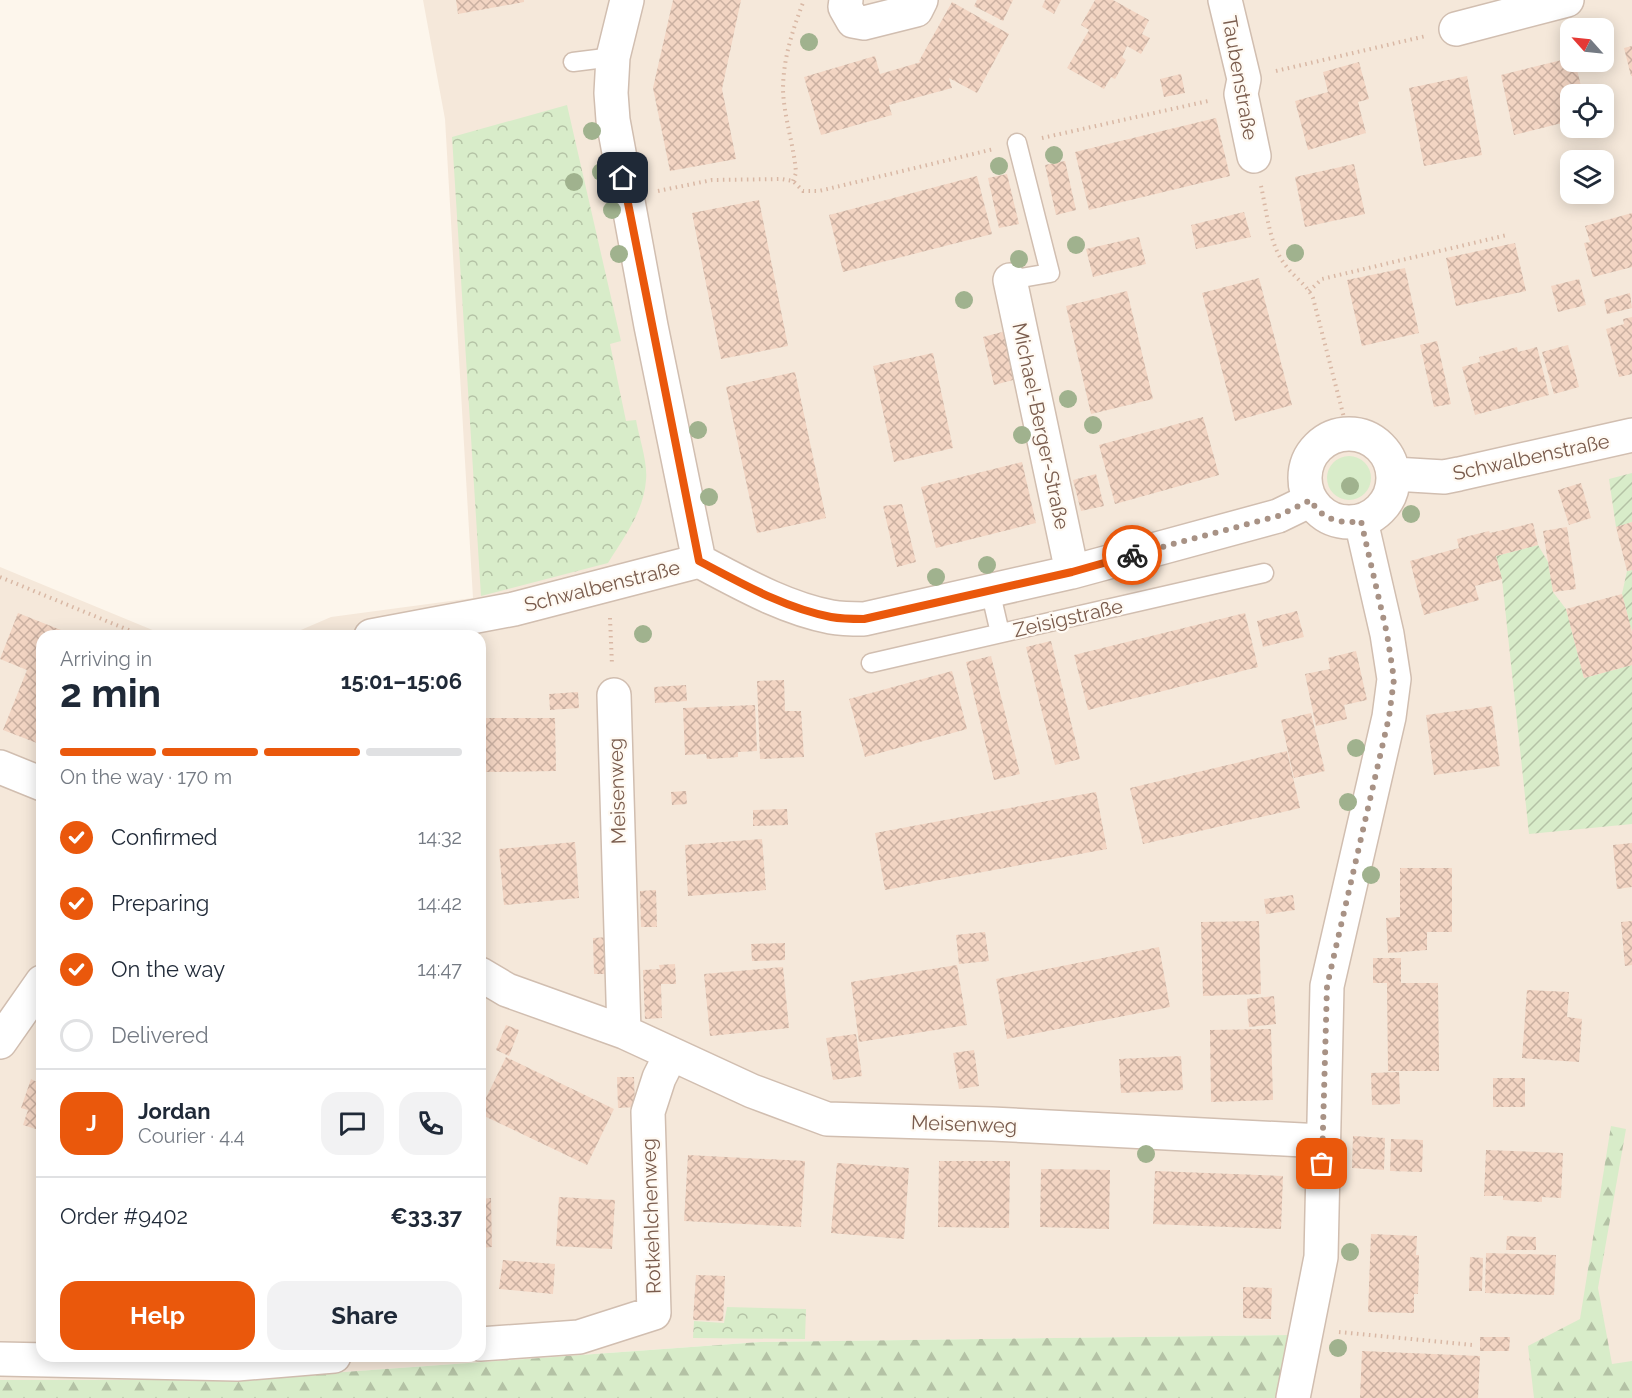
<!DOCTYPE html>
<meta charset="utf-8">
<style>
:root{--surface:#fff;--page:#f2f2f3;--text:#1f2937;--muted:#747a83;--line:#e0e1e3;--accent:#ea580c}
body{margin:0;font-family:Raleway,sans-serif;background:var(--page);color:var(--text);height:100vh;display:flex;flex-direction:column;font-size:22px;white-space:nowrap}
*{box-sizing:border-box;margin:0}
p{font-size:20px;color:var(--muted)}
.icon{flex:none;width:33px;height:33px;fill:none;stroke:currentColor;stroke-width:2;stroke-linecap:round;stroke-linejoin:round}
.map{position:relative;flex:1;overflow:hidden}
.drawer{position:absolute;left:36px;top:630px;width:450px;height:732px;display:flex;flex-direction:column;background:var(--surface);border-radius:18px;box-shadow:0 3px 15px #0003}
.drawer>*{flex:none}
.needle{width:39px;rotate:297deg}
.tools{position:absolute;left:1560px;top:18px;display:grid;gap:12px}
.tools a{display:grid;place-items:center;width:54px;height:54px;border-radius:12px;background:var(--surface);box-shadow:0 3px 15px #0003;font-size:30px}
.pin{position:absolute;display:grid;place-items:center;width:51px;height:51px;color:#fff;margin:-26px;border-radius:12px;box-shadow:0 3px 9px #0006}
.courier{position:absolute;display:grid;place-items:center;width:60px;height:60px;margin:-30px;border:4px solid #ea580c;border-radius:50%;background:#fff;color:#222;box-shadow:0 2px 8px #0007}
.overview em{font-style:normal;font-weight:700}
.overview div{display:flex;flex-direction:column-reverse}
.overview{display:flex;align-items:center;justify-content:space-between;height:102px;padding:0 24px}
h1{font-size:39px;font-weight:700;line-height:45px}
.bar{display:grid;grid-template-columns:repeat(4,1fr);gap:9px 6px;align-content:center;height:72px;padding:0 24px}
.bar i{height:8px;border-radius:4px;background:var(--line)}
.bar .current{background:var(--accent)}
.bar p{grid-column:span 4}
.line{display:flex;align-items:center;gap:15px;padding:0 24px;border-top:2px solid var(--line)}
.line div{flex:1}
.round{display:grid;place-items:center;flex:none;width:63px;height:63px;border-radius:18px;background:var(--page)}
ol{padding:0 24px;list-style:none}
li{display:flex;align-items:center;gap:18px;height:66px}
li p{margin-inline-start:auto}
li .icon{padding:6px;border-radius:50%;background:var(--accent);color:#fff;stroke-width:4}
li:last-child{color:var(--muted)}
li i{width:33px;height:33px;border:3px solid var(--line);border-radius:50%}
.cta{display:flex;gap:12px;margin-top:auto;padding:12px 24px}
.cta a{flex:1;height:69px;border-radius:18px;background:var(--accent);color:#fff;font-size:24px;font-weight:700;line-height:69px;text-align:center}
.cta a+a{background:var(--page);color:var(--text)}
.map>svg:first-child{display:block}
.residential{fill:#f5e8da;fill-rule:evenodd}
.grass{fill:#d8ecc9}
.forest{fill:url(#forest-firs)}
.park{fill:url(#park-crowns)}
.garden{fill:url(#garden-furrows)}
.building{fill:url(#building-cross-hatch)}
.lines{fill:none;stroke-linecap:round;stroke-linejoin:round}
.lane-casing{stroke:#d1beb0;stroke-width:21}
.street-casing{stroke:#d1beb0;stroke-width:36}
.path{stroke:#d9b8a5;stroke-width:4;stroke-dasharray:1.5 4.5;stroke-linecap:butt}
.lane{stroke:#fff;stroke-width:18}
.street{stroke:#fff;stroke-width:33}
.tree{fill:#a0b28e}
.done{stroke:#a89285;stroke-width:6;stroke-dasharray:0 10.8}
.route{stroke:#ea580c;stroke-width:8}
.labels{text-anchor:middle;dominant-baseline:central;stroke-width:4.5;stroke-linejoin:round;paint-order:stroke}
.street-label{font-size:20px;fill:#7a5c4d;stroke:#fffaf3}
</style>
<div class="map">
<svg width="1632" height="1398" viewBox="0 0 1632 1398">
<defs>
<pattern id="forest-firs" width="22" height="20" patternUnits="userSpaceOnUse" patternTransform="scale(1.5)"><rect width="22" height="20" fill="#d8ecc9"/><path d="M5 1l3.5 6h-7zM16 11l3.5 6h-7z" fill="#b4c2a5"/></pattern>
<pattern id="park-crowns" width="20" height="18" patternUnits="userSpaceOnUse" patternTransform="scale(1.5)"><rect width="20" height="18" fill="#d8ecc9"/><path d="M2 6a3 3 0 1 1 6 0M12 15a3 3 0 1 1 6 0" fill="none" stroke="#b4c2a5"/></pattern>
<pattern id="garden-furrows" width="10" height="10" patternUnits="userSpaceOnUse" patternTransform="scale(1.5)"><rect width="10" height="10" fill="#d8ecc9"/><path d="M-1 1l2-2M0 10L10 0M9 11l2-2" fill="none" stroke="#b4c2a5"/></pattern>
<pattern id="building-cross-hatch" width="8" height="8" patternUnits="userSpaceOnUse" patternTransform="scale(1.5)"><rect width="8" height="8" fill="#f3d5c3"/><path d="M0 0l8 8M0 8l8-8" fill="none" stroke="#cab0a1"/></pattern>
</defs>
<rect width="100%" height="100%" fill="#fdf6ec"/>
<!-- residential -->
<path class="residential" d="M423,0h1209v1398h-353l10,-63 -529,7 -525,38h-235v-813l167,69h-125v720h438v-720h-193l44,-19 142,-19 -28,-479zM1570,28h34v34h-34zM1570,94h34v34h-34zM1570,160h34v34h-34z"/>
<!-- grass -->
<path class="grass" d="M1327 478a22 22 0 1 1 44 0a22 22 0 1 1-44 0Z"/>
<!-- forest -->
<path class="forest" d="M1611,1126l15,3 -28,159 14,76 20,-3v37h-98l-6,-52 52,-27z
M1289,1335l-10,63h-1279v-18h235l525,-38z"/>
<!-- park -->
<path class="park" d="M567,105l54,236 -11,3 16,77 10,-1c3,17 12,43 10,60 -2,31 -22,57 -38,83l-127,33 -29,-459z
M727,1307l79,2 -1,30 -112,-1 1,-17 30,2z"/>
<!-- garden -->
<path class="garden" d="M1632,473v49l-16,5 -7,-48z
M1538,545l10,17 5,30 13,17 18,69 48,-13v159l-103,10 -27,-255 -6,-23z
M1632,570v62l-10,-38 5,-23z"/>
<!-- building -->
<path class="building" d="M456,0h68v2l-66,12z
M673,0h68l-19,89 14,70 -66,12 -17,-83z
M977,0h36l-10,21 -29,-15z
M1045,0h16l-7,14 -12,-7z
M1095,0h18l36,20 -7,14 8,4 -9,16 -14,-8 -5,11 4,3 -11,19 -4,-2 -7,12 -37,-21 22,-38 -8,-5z
M952,2l57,32 -32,59 -28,-15 3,10 -63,17 3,10 -71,20 -17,-58 71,-21 5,18 41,-12 -2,-1z
M1632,46v30h-1l-7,-28z
M1570,58v4h5l8,32h-13v27l-56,14 -13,-60z
M1359,62l10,37 -11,3 8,31 -58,17 -13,-49 33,-9 -5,-20z
M1181,74l4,19 -21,4 -4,-18z
M1467,76l15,79 -58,11 -15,-78z
M1216,118l14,58 -141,34 -14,-58z
M1065,161l11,49 -20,5 -11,-50z
M1354,164l11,50 -60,13 -10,-50z
M1007,174l12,50 -20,4 -11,-50z
M977,176l15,58 -149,38 -14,-57z
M759,200l29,146 -67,13 -29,-146z
M1244,212l7,25 -55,12 -5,-24z
M1632,213v54l-39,10 -9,-34 6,-1 -5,-16z
M1139,237l7,27 -53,13 -7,-28z
M1515,243l11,48 -70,15 -10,-48z
M1405,268l14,65 -57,13 -15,-66z
M1259,278l33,127 -57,16 -33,-128z
M1579,279l7,26 -28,7 -7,-26z
M1127,291l26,108 -62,15 -25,-108z
M1630,293l2,15 -25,6 -3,-14z
M1632,317v57l-13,3 -13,-48 18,-5 -1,-5z
M1006,331l11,48 -23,6 -11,-48z
M1437,341l14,63 -17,3 -14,-62z
M1568,345l11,42 -25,7 -12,-42z
M1517,347l1,5 19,-5 12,48 -74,20 -13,-48 18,-5 -1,-5z
M933,353l20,95 -59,14 -21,-96z
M795,372l31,146 -69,15 -31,-146z
M1203,417l16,58 -104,29 -16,-59z
M1022,462l14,61 -100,25 -15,-61z
M1096,474l8,32 -23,5 -8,-31z
M1581,483l10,35 -22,7 -11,-35z
M902,504l14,58 -19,5 -14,-61z
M1632,522v48l-5,1 -11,-44z
M1533,523l5,22 -42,11 6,23 -27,7 4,14 -55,15 -14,-54 49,-13 -2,-9 32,-8 1,2z
M1567,527l9,62 -23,3 -10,-61z
M1622,594l10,38v33l-48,13 -18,-69z
M1297,611l7,26 -41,10 -6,-26z
M18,613l58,23h-34v109l-39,-15 24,-60 -27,-11z
M1245,613l13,54 -170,43 -14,-55z
M1051,641l29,118 -25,6 -29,-118z
M1356,651l11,49 -23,5 3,14 -31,7 -11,-52 25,-5 -2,-11z
M991,656l29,118 -26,6 -28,-118z
M952,671l15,58 -102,28 -16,-58z
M784,680l1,31h16l3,46 -44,2 -3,-78z
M686,685l1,16 -32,2 -1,-16z
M578,692l1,16 -29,2 -1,-16z
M755,705l2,46 -19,1v5l-14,1 -17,1 -1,-5 -21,1 -2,-47z
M1492,706l8,60 -66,9 -8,-60z
M1311,713l14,58 -31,7 -13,-58z
M484,718h71l1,53 -72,1z
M1287,751l13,57 -157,36 -13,-56z
M686,791l1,13 -15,1 -1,-13z
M1096,792l11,57 -222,41 -10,-57z
M787,809l1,16 -35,1v-16z
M762,839l4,51 -78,6 -3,-51z
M575,842l4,56 -75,7 -5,-56z
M1632,843v44l-15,2 -4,-44z
M1400,868h52v64h-25v18l-39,3 -2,-35 14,-1z
M656,890l1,37h-16l-1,-36z
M1293,895l2,15 -29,4 -2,-15z
M1259,921l2,73 -58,2 -2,-74z
M1632,921v44l-7,1 -4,-44z
M985,932l4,29 -30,3 -3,-29z
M610,937l2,37h-18l-1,-36z
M785,943v17l-33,1 -1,-17z
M1159,947l11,60 -163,32 -11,-60z
M1373,958h28v25h37l1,88h-51l-1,-88h-14z
M675,964l1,20h-15l1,34 -17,1 -2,-49 17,-1 -1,-4z
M957,965l10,60 -108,17 -8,-60z
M783,967l6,61 -79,8 -6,-62z
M1527,990l42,2 -2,25 15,2 -3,43 -57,-4z
M1274,996l2,28 -27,3 -2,-28z
M506,1025l13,5 -10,26 -13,-6z
M1271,1029l2,71 -62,2 -1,-72z
M856,1034l6,42 -29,4 -7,-42z
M974,1050l5,36 -20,3 -6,-36z
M1181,1056l2,34 -62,3 -2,-34z
M506,1057l108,52 -27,56 -107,-51v-4z
M42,1069v62l-19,-6 5,-15 -7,-2 10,-29 6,3z
M1399,1072l1,32 -28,1 -1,-32z
M617,1077h17l1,30 -17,1z
M1493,1078h32v29h-32z
M1353,1136l32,2 -1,32 -32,-2z
M1391,1139l32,1 -1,32 -32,-1z
M1486,1150l77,3 -2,45 -19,-1v5l-39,-2v-4h-19z
M688,1155l117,6 -4,66 -117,-6z
M939,1161h71l-1,67 -71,-1z
M837,1163l72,5 -5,71 -73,-6z
M1041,1169l69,1 -1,59 -69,-2z
M1155,1171l128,5 -2,53 -128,-5z
M559,1197l56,3 -3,49 -56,-3z
M491,1198l1,49 -12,1v-49z
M1371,1234l46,2 -1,19h3l-1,39h-4v19l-46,-1z
M1507,1236l29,1v13h-30z
M1486,1253l70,2 -2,40 -69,-2z
M1470,1257l13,1 -1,33h-13z
M503,1260l52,4 -2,30 -54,-5z
M696,1275l29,1 -2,45 -30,-1z
M1243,1287l29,1 -1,31 -28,-1z
M1480,1337h30l-1,14h-29z
M1362,1351l118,5 -2,42h-118z"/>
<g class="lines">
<defs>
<path id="lane" d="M573,62l40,-5
M1010,280l40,-7 -33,-130
M990,590l10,43
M871,663l393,-90"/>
<path id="street" d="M627,0l-14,57 -2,36 2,27 38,206 48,235
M846,0l-1,7 8,14 11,2 52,-13 5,-10
M1225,0l19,79 -3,15 13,62
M1456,29l111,-29
M1010,280l62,292
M1305 478a44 44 0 1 1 88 0a44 44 0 1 1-88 0Z
M1394,474l50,3 15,-3 173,-39
M371,636l143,-27 185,-48c42,22 85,47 132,56 11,2 22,2 33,2l208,-47 206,-56 33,-16
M614,695l10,337
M0,767l42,17
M480,974l27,16 117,42 128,59 75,28 165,5 330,17
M0,1042l42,-60
M480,1344l99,-7 75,-24 -6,-201 11,-34 12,-24
M0,1359l237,5 97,-8
M1293,1398l28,-141 6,-271 62,-269 5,-38 -7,-45 -26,-113"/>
</defs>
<!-- lane casing -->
<use href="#lane" class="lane-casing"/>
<!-- street casing -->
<use href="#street" class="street-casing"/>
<!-- path -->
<path class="path" d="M1276,71l150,-35
M1042,138l166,-37
M793,181l3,-8c-2,-28 -12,-55 -13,-83 0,-32 10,-61 21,-90
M1261,186c6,26 8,59 25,80 9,12 21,19 27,32l35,135
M658,191l54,-11 70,-1 11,2 10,10h16l175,-42
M1309,291l13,-12 185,-44
M0,577l143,59
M610,618l2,47
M1339,1332l134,13"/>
<!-- lane -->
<use href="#lane" class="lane"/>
<!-- street -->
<use href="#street" class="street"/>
</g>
<!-- trees -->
<g class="tree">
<circle cx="809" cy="42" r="9"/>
<circle cx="592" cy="131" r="9"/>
<circle cx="1054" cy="155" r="9"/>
<circle cx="999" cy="166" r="9"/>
<circle cx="601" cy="172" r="9"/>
<circle cx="574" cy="182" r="9"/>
<circle cx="612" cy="210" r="9"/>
<circle cx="1076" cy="245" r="9"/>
<circle cx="1295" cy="253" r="9"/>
<circle cx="619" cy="254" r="9"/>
<circle cx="1019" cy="259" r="9"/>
<circle cx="964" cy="300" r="9"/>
<circle cx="1068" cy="399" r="9"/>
<circle cx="1093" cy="425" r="9"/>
<circle cx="698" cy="430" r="9"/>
<circle cx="1022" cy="435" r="9"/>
<circle cx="1350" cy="486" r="9"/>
<circle cx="709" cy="497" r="9"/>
<circle cx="1411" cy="514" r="9"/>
<circle cx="987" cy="565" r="9"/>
<circle cx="936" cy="577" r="9"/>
<circle cx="643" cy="634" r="9"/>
<circle cx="1356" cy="748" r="9"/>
<circle cx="1348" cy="802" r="9"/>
<circle cx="1371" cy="875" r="9"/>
<circle cx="1146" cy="1154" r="9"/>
<circle cx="1350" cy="1252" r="9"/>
<circle cx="1338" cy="1348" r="9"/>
</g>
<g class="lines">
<!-- done -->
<path class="done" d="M1132,555l146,-39 33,-16c9,19 31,25 50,21l26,113 7,45 -5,38 -62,269 -5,178"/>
<!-- route -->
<path class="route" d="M623,178l76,383c42,22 85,47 132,56 11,2 22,2 33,2l208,-47 60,-17"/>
</g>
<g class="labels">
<!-- street labels -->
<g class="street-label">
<text transform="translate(1240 78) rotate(80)">Taubenstraße</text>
<text transform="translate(1041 426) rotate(78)">Michael-Berger-Straße</text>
<text transform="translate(1531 457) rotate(-12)">Schwalbenstraße</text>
<text transform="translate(602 586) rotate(-14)">Schwalbenstraße</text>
<text transform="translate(1068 618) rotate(-13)">Zeisigstraße</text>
<text transform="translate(617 791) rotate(-92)">Meisenweg</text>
<text transform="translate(964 1124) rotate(2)">Meisenweg</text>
<text transform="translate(651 1216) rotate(-92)">Rotkehlchenweg</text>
</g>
</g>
</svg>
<div class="tools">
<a><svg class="needle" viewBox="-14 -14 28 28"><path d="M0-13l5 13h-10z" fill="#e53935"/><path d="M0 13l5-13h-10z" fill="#747a83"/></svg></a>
<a><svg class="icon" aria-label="locate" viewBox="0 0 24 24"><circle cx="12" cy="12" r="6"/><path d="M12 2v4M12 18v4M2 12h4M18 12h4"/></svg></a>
<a><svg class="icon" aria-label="layers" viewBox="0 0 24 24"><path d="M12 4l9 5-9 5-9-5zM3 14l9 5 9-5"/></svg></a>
</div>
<div class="pin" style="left:1322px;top:1164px;background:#ea580c"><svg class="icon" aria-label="bag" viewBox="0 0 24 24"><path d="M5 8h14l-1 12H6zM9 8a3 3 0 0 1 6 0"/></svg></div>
<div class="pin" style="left:623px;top:178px;background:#1f2937"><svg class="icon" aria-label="home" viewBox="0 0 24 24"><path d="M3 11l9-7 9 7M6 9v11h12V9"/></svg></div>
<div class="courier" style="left:1132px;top:555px"><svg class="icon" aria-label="bike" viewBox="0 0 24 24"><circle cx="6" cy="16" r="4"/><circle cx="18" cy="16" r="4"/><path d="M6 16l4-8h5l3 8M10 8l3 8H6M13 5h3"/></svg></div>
<section class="drawer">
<div class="overview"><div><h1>2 min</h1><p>Arriving in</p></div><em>15:01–15:06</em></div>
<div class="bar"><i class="current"></i><i class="current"></i><i class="current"></i><i></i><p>On the way · 170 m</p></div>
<ol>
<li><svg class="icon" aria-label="check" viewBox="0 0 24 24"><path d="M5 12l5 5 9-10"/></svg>Confirmed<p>14:32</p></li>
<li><svg class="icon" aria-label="check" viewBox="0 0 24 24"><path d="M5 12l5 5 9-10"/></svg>Preparing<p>14:42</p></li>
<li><svg class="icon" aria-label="check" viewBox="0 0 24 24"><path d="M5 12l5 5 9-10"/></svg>On the way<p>14:47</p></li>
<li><i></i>Delivered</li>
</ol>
<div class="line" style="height:108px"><b class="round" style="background:var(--accent);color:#fff">J</b><div><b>Jordan</b><p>Courier · 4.4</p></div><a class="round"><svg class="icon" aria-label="chat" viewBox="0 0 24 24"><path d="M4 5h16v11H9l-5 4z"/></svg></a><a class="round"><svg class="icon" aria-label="phone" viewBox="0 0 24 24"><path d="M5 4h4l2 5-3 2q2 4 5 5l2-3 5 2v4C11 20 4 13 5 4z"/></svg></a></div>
<div class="line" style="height:78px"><div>Order #9402</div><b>€33.37</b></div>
<div class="cta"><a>Help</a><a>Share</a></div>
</section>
</div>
